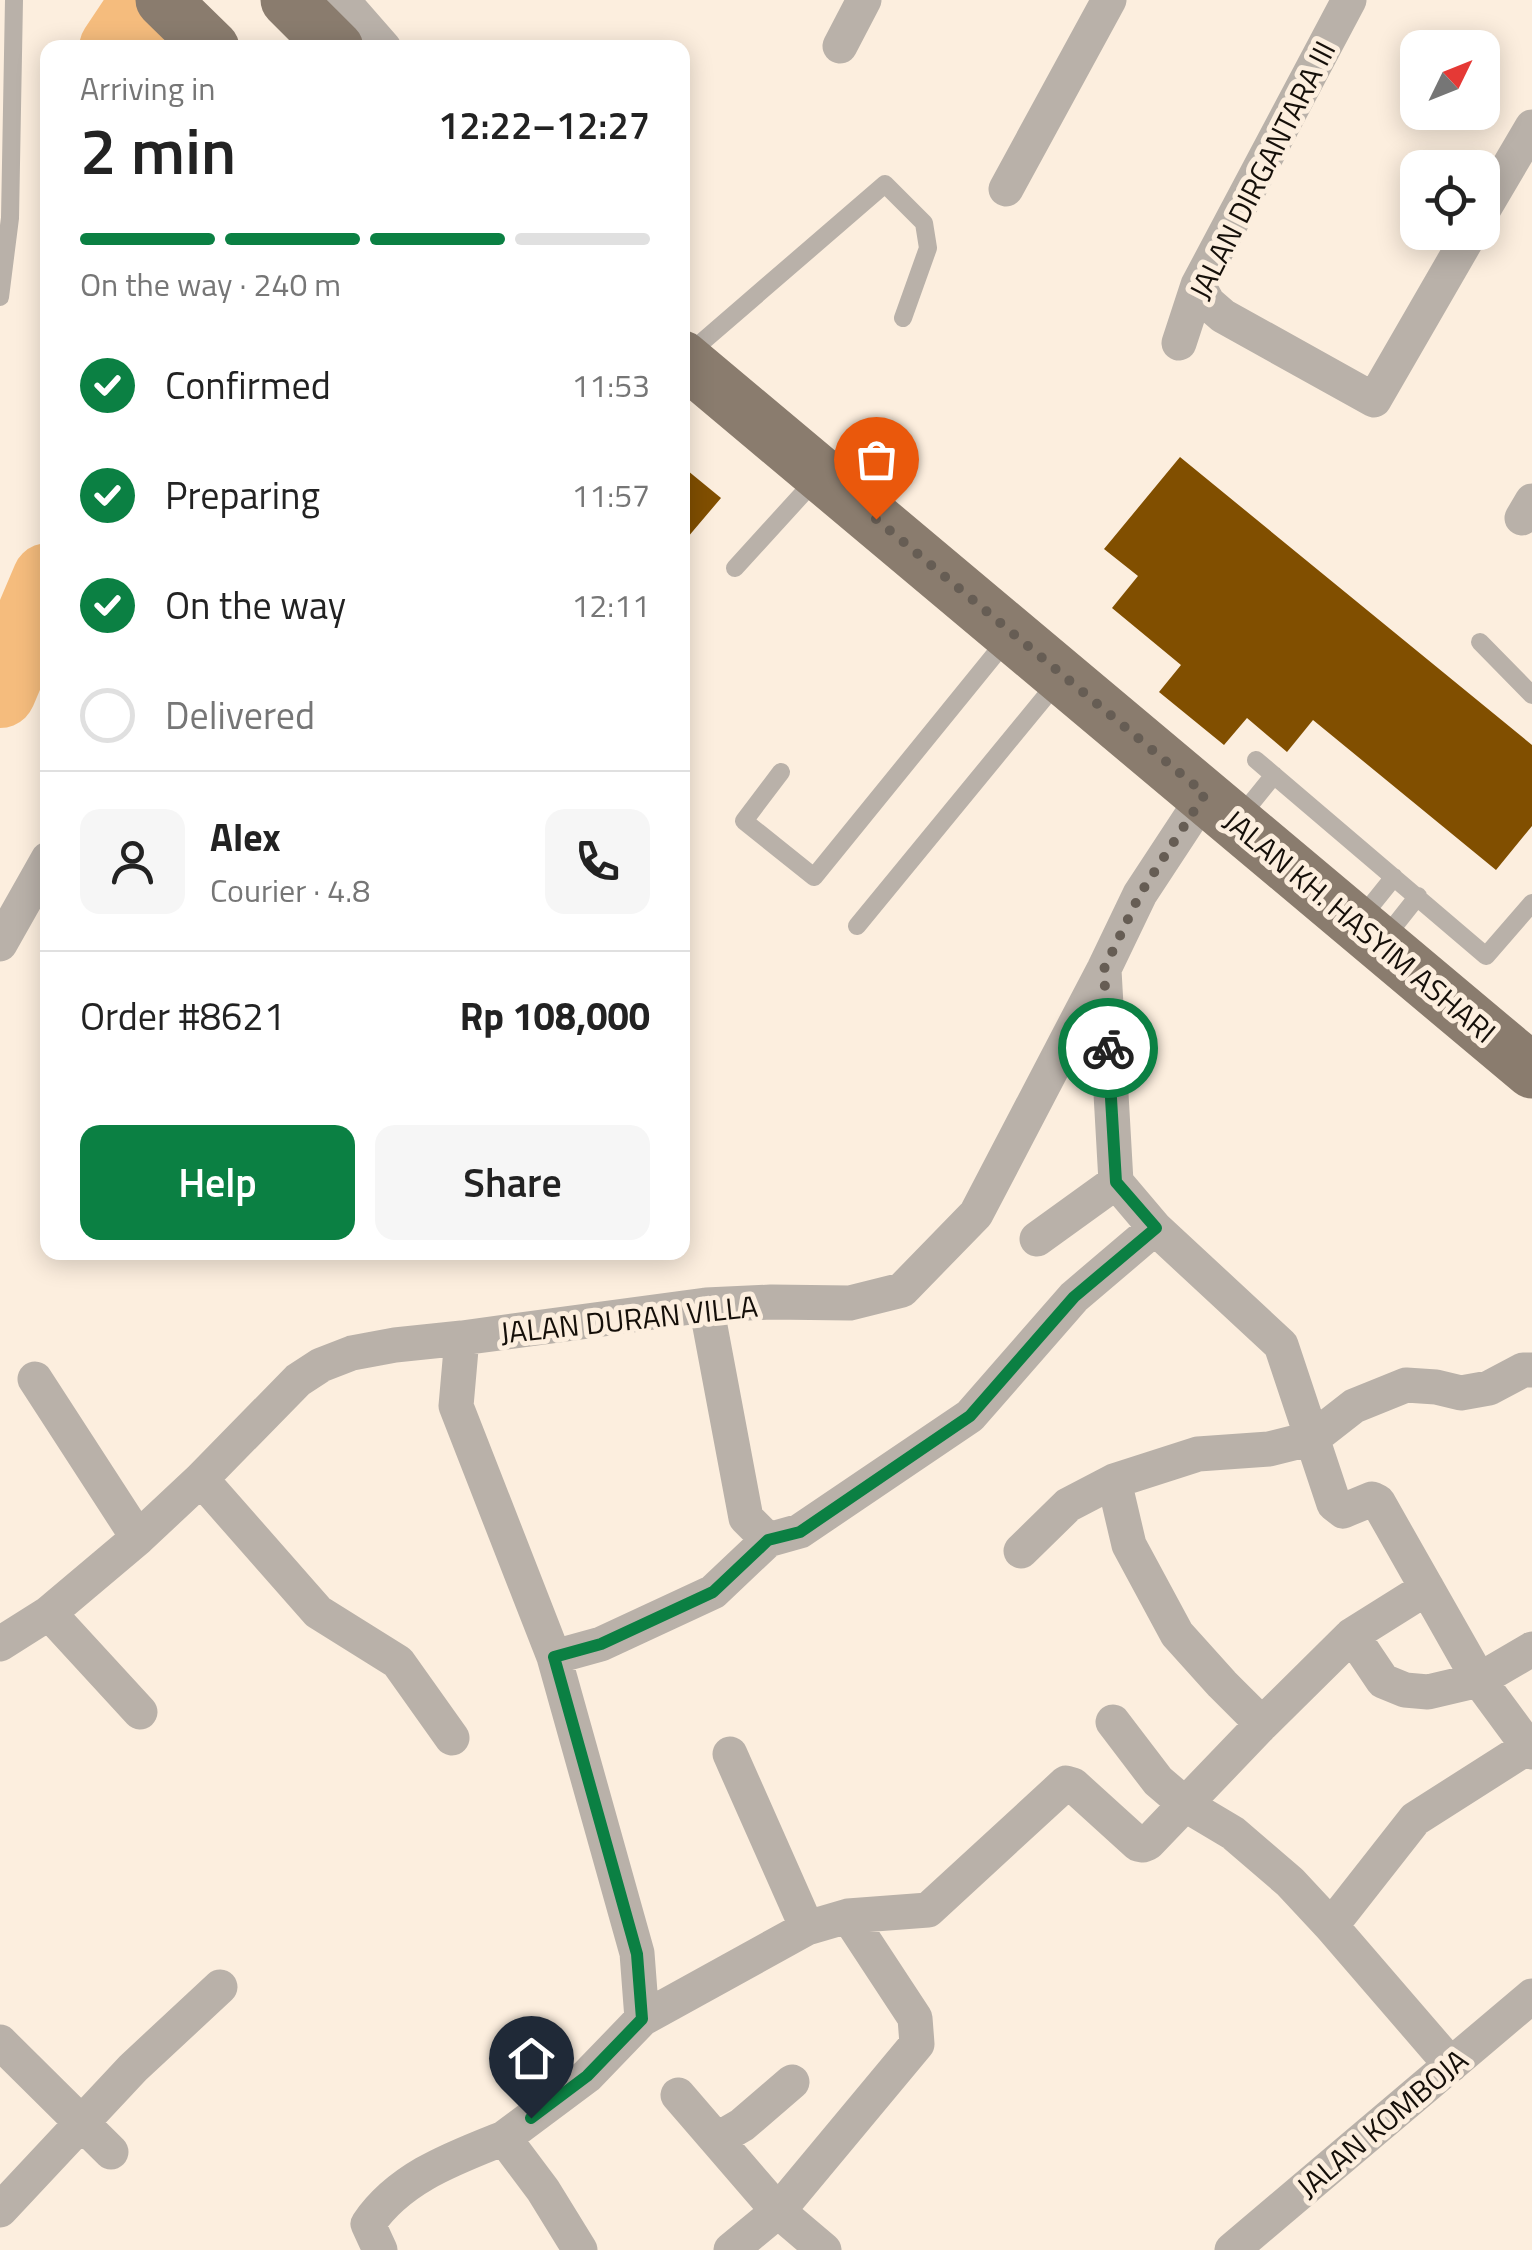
<!DOCTYPE html>
<meta charset="utf-8">
<style>
:root{--surface:#fff;--page:#f6f6f6;--text:#222;--muted:#767676;--line:#e0e0e0;--accent:#0b8043}
body{margin:0;font-family:"Titillium Web",sans-serif;background:var(--page);color:var(--text);height:100vh;display:flex;flex-direction:column;font-size:38px;white-space:nowrap}
*{box-sizing:border-box;margin:0}
p{font-size:32px;color:var(--muted)}
.icon{flex:none;width:55px;height:55px;fill:none;stroke:currentColor;stroke-width:2;stroke-linecap:round;stroke-linejoin:round}
.map{position:relative;flex:1;overflow:hidden}
.sheet{position:absolute;left:40px;top:40px;width:650px;height:1220px;display:flex;flex-direction:column;background:var(--surface);border-radius:20px;box-shadow:0 5px 25px #0003}
.sheet>*{flex:none}
.needle{width:65px;rotate:47deg}
.buttons{position:absolute;left:1400px;top:30px;display:grid;gap:20px}
.buttons a{display:grid;place-items:center;width:100px;height:100px;border-radius:20px;background:var(--surface);box-shadow:0 5px 25px #0003;font-size:50px}
.pin{position:absolute;display:grid;place-items:center;width:85px;height:85px;color:#fff;margin:-102px -42px;border-radius:50% 50% 50% 0;rotate:-45deg;box-shadow:0 0 10px #0007}
.pin .icon{rotate:45deg}
.courier{position:absolute;display:grid;place-items:center;width:100px;height:100px;margin:-50px;border:8px solid #0b8043;border-radius:50%;background:#fff;color:#222;box-shadow:0 2px 12px #0007}
.headline em{font-style:normal;font-weight:600}
.headline div{display:flex;flex-direction:column-reverse}
.headline{display:flex;align-items:center;justify-content:space-between;height:170px;padding:0 40px}
h1{font-size:65px;font-weight:600;line-height:75px}
.bar{display:grid;grid-template-columns:repeat(4,1fr);gap:15px 10px;align-content:center;height:120px;padding:0 40px}
.bar i{height:12px;border-radius:8px;background:var(--line)}
.bar .on{background:var(--accent)}
.bar p{grid-column:span 4}
.line{display:flex;align-items:center;gap:25px;padding:0 40px;border-top:2px solid var(--line)}
.line div{flex:1}
.round{display:grid;place-items:center;flex:none;width:105px;height:105px;border-radius:20px;background:var(--page)}
ol{padding:0 40px;list-style:none}
li{display:flex;align-items:center;gap:30px;height:110px}
li p{margin-inline-start:auto}
li .icon{padding:10px;border-radius:50%;background:var(--accent);color:#fff;stroke-width:4}
li:last-child{color:var(--muted)}
li i{width:55px;height:55px;border:5px solid var(--line);border-radius:50%}
.primary-button{display:flex;gap:20px;margin-top:auto;padding:20px 40px}
.primary-button a{flex:1;height:115px;border-radius:20px;background:var(--accent);color:#fff;font-size:40px;font-weight:600;line-height:115px;text-align:center}
.primary-button a+a{background:var(--page);color:var(--text)}
.map>svg:first-child{display:block}
.lines{fill:none;stroke-linecap:round;stroke-linejoin:round}
.river{stroke:#f5bc7d;stroke-width:72}
.building{fill:#814f00}
.service{stroke:#b9b1a9;stroke-width:18}
.minor{stroke:#b9b1a9;stroke-width:35}
.primary{stroke:#8a7c6e;stroke-width:55}
.done{stroke:#665d54;stroke-width:10;stroke-dasharray:0 18}
.route{stroke:#0b8043;stroke-width:12}
.labels{text-anchor:middle;dominant-baseline:central;stroke-width:10;stroke-linejoin:round;paint-order:stroke}
.street-label{font-size:30px;fill:#150f09;stroke:#fceede}
</style>
<div class="map">
<svg width="1532" height="2250" viewBox="0 0 1532 2250">
<rect width="100%" height="100%" fill="#fceede"/>
<g class="lines">
<!-- river -->
<path class="river" d="M115,48l32,-48
M0,692l48,-113"/>
</g>
<!-- building -->
<path class="building" d="M1180,457l352,288v81l-36,44 -183,-150 -26,32 -40,-34 -23,27 -65,-53 22,-27 -69,-57 26,-32 -34,-27z
M682,466l39,32 -39,46z"/>
<g class="lines">
<!-- service -->
<path class="service" d="M0,297l10,-79 4,-218
M687,355l198,-171 39,39 4,25 -25,70
M735,568l82,-90
M1480,642l52,53
M1256,760l230,196 46,-53
M781,772l-37,49 70,56 195,-240
M1240,817l34,-42
M1361,918l33,-41
M857,926l202,-246
M1384,939l34,-43"/>
<!-- minor -->
<path class="minor" d="M342,0l42,48
M840,46l24,-46
M1006,189l103,-189
M1482,212l50,-85
M1198,285l10,18 15,13 151,84 97,-168
M1179,343l19,-58 151,-285
M1522,518l10,-17
M0,944l48,-85
M1104,970l12,212 39,46 126,117 53,159 9,7 29,-12 6,3 101,178 53,72
M1037,1239l79,-57
M706,1305l40,213 22,22
M462,1338l-6,68 98,251 83,296 5,66
M35,1379l103,159
M201,1479l117,133 80,50 54,76
M1021,1551l47,-46 46,-24 84,-27 71,-5 44,-11 41,-32 52,-21 30,2 25,6 28,-5 34,-18h9
M49,1613l91,99
M1352,1635l31,46 22,9 23,2 51,-12 53,-31
M0,1644l49,-31 89,-75 63,-59 97,-99 23,-15 31,-12 43,-8 67,-7 244,-33 65,-3 79,1 52,-13 74,-76 128,-245 36,-75 65,-99
M554,1657l47,-13 112,-52 55,-52 32,-9 170,-115 104,-119 81,-69
M1113,1722l45,59 28,24 47,28 57,49 41,44 120,139
M1262,1724l90,-89 75,-47
M730,1754l77,174
M1331,1926l84,-107 113,-72
M0,2042l111,110
M678,2095l100,116 -47,39
M504,2138l83,-62 55,-57 165,-91 41,-12 80,-6 138,-127 7,2 65,59 5,1 5,-2 114,-119 -40,-40 -45,-50 -48,-89 -15,-64
M718,2139l24,-14 50,-43
M0,2210l133,-142 87,-81
M380,2250l-12,-26c32,-47 86,-66 136,-86l39,52 37,60
M824,2250l-46,-39 139,-167 -2,-26 -67,-102
M1232,2250l300,-254"/>
<!-- primary -->
<path class="primary" d="M163,0l49,48
M288,0l48,48
M682,358l850,713"/>
</g>
<g class="lines">
<!-- done -->
<path class="done" d="M876,519l329,275 -65,100 -36,75 4,79"/>
<!-- route -->
<path class="route" d="M531,2118l56,-42 55,-57 -5,-65 -83,-297 47,-13 112,-52 55,-52 32,-8 170,-116 104,-119 82,-69 -40,-46 -8,-134"/>
</g>
<g class="labels">
<!-- street labels -->
<g class="street-label">
<text transform="translate(1262 170) rotate(-63)">JALAN DIRGANTARA III</text>
<text transform="translate(1360 926) rotate(40)">JALAN KH. HASYIM ASHARI</text>
<text transform="translate(629 1319) rotate(-6)">JALAN DURAN VILLA</text>
<text transform="translate(1382 2123) rotate(-40)">JALAN KOMBOJA</text>
</g>
</g>
</svg>
<div class="buttons">
<a><svg class="needle" viewBox="-14 -14 28 28"><path d="M0-13l5 13h-10z" fill="#e53935"/><path d="M0 13l5-13h-10z" fill="#767676"/></svg></a>
<a><svg class="icon" aria-label="locate" viewBox="0 0 24 24"><circle cx="12" cy="12" r="6"/><path d="M12 2v4M12 18v4M2 12h4M18 12h4"/></svg></a>
</div>
<div class="pin" style="left:876px;top:519px;background:#ea580c"><svg class="icon" aria-label="bag" viewBox="0 0 24 24"><path d="M5 8h14l-1 12H6zM9 8a3 3 0 0 1 6 0"/></svg></div>
<div class="pin" style="left:531px;top:2118px;background:#1f2937"><svg class="icon" aria-label="home" viewBox="0 0 24 24"><path d="M3 11l9-7 9 7M6 9v11h12V9"/></svg></div>
<div class="courier" style="left:1108px;top:1048px"><svg class="icon" aria-label="bike" viewBox="0 0 24 24"><circle cx="6" cy="16" r="4"/><circle cx="18" cy="16" r="4"/><path d="M6 16l4-8h5l3 8M10 8l3 8H6M13 5h3"/></svg></div>
<section class="sheet">
<div class="headline"><div><h1>2 min</h1><p>Arriving in</p></div><em>12:22–12:27</em></div>
<div class="bar"><i class="on"></i><i class="on"></i><i class="on"></i><i></i><p>On the way · 240 m</p></div>
<ol>
<li><svg class="icon" aria-label="check" viewBox="0 0 24 24"><path d="M5 12l5 5 9-10"/></svg>Confirmed<p>11:53</p></li>
<li><svg class="icon" aria-label="check" viewBox="0 0 24 24"><path d="M5 12l5 5 9-10"/></svg>Preparing<p>11:57</p></li>
<li><svg class="icon" aria-label="check" viewBox="0 0 24 24"><path d="M5 12l5 5 9-10"/></svg>On the way<p>12:11</p></li>
<li><i></i>Delivered</li>
</ol>
<div class="line" style="height:180px"><a class="round"><svg class="icon" aria-label="person" viewBox="0 0 24 24"><circle cx="12" cy="8" r="4"/><path d="M4 21q1-7 8-7t8 7"/></svg></a><div><b>Alex</b><p>Courier · 4.8</p></div><a class="round"><svg class="icon" aria-label="phone" viewBox="0 0 24 24"><path d="M5 4h4l2 5-3 2q2 4 5 5l2-3 5 2v4C11 20 4 13 5 4z"/></svg></a></div>
<div class="line" style="height:130px"><div>Order #8621</div><b>Rp 108,000</b></div>
<div class="primary-button"><a>Help</a><a>Share</a></div>
</section>
</div>
